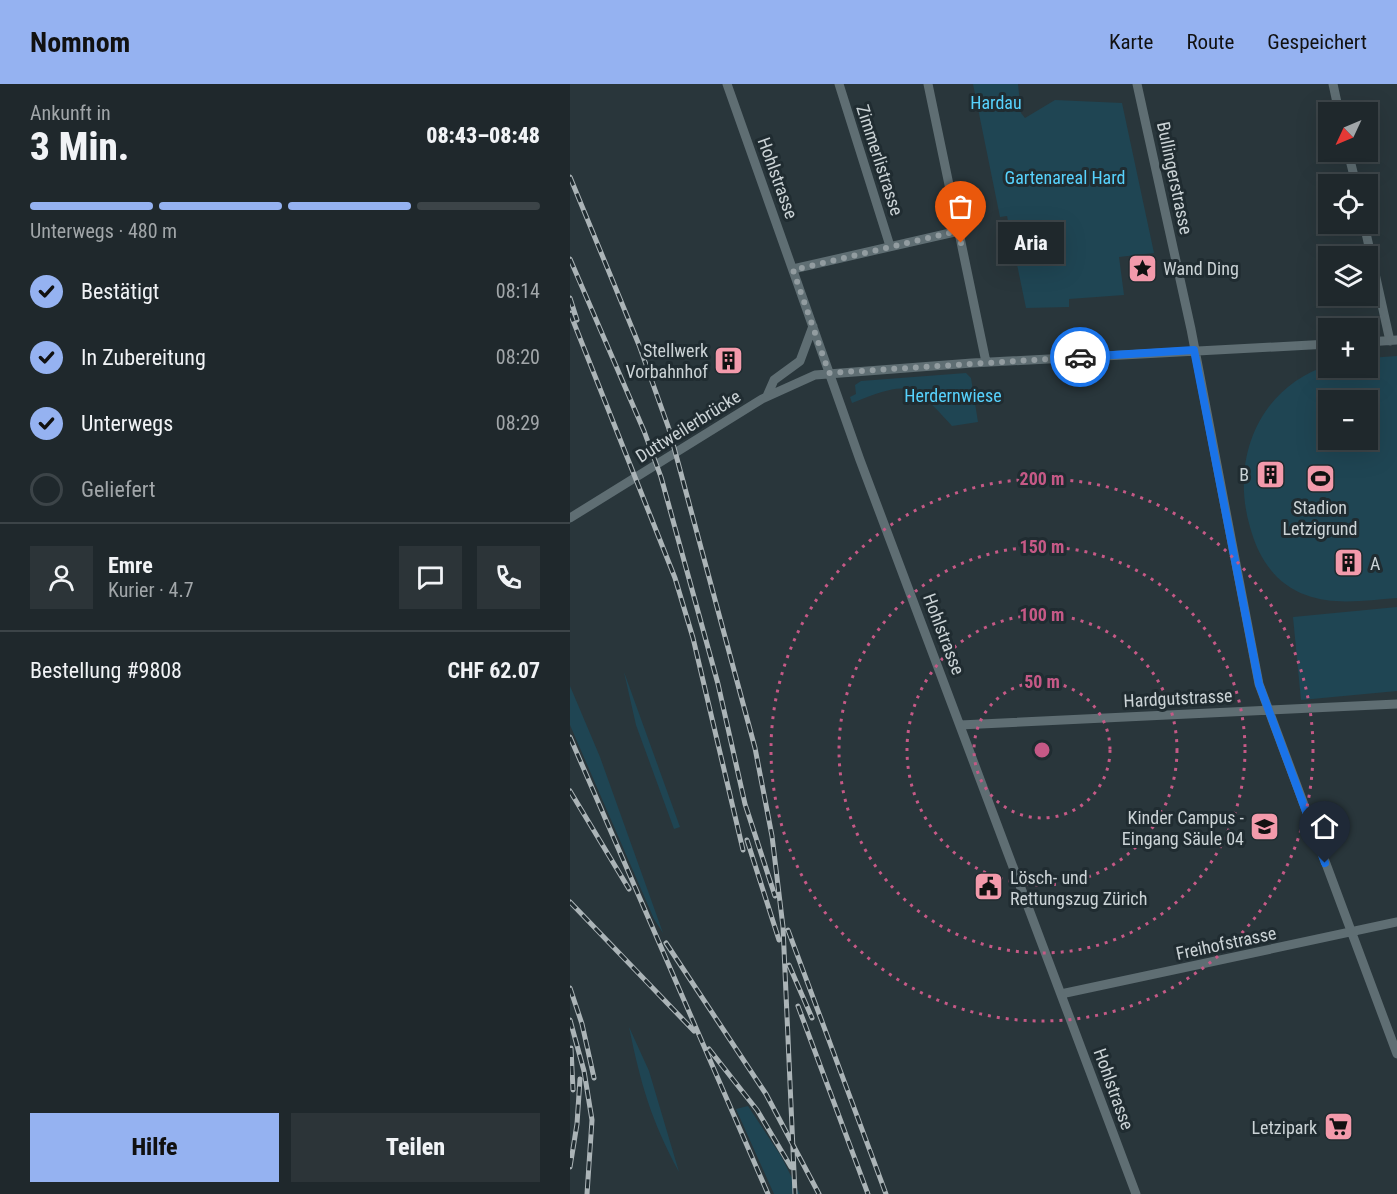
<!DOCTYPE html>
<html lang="de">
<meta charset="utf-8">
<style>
:root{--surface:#1f282c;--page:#2c3438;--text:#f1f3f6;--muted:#a1a6a9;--line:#3c4448;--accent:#95b2f1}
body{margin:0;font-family:"Roboto Condensed",sans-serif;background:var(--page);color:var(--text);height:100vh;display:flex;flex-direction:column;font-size:22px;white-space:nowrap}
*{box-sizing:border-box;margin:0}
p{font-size:20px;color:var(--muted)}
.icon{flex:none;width:33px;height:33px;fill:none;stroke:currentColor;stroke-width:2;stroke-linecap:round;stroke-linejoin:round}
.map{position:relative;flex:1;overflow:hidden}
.details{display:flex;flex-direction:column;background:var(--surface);width:570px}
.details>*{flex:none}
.needle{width:39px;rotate:226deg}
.buttons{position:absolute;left:748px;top:18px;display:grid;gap:12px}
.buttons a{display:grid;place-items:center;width:60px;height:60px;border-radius:0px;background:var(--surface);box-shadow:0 6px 24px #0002,0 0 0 2px var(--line);font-size:30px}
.pin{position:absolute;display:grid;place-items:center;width:51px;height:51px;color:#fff;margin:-62px -26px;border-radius:50% 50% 50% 0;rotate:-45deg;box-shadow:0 0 6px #0007}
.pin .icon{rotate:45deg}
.courier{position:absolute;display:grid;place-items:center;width:60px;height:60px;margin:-30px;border:4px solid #1a73e8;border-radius:50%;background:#fff;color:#222;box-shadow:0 2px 8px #0007}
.bubble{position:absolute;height:42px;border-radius:0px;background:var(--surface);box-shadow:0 6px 24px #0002,0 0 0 2px var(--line);font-size:20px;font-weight:800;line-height:42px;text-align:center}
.head em{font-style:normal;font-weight:800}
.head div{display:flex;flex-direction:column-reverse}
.head{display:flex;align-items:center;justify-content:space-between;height:102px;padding:0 30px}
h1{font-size:39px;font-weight:800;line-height:45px}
.bar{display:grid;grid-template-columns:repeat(4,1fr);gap:9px 6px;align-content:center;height:72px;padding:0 30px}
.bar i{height:8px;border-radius:4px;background:var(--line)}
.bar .active{background:var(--accent)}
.bar p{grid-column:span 4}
.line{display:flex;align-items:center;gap:15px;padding:0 30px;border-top:2px solid var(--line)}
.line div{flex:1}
.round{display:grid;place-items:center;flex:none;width:63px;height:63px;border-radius:0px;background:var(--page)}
ol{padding:0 30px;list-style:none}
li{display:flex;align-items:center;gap:18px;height:66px}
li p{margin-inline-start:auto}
li .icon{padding:6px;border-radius:50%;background:var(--accent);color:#111;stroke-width:4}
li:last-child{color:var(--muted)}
li i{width:33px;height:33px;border:3px solid var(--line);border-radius:50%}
.action{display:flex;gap:12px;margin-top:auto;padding:12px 30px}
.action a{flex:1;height:69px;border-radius:0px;background:var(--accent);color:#111;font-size:24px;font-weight:800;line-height:69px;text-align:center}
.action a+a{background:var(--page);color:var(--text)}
header{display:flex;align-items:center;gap:36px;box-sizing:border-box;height:84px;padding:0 30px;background:var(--accent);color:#111}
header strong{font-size:28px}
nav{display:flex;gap:33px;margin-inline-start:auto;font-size:21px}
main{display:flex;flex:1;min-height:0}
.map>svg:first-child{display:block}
.green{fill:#1f4553;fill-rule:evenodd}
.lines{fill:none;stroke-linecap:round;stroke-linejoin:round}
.minor{stroke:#5f6e73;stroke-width:9}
.rail-casing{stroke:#abb4b7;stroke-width:5}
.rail{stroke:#202c31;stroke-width:3;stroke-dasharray:9;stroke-linecap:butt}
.done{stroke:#929ca0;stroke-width:6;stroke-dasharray:0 10.8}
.route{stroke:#1a73e8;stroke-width:8}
.ring{fill:none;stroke:#c55986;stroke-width:3;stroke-dasharray:3 6}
.labels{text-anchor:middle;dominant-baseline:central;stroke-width:6;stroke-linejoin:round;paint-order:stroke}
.park-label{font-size:18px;fill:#57d2fd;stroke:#202c31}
.street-label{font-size:18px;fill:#cbd3d6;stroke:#202c31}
.poi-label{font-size:18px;fill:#cbd3d6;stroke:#202c31;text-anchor:end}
.centre{fill:#c55986;stroke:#202c31;stroke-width:3}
.ring-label{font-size:18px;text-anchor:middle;font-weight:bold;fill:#c55986;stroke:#202c31;stroke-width:6;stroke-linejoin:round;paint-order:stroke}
</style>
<header>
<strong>Nomnom</strong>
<nav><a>Karte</a><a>Route</a><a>Gespeichert</a></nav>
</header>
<main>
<section class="details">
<div class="head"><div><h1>3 Min.</h1><p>Ankunft in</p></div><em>08:43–08:48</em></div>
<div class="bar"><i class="active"></i><i class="active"></i><i class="active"></i><i></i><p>Unterwegs · 480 m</p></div>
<ol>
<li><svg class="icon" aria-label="check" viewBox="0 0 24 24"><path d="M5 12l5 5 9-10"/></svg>Bestätigt<p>08:14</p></li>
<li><svg class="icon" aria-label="check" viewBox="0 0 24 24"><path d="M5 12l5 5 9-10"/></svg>In Zubereitung<p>08:20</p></li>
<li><svg class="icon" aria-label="check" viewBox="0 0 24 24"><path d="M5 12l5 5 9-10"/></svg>Unterwegs<p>08:29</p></li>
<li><i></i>Geliefert</li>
</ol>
<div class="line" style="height:108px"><a class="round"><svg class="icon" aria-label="person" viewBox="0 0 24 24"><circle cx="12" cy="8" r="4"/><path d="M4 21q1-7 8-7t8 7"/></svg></a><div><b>Emre</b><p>Kurier · 4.7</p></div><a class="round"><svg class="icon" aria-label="chat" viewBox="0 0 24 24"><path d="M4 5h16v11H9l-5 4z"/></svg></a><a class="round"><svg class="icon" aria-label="phone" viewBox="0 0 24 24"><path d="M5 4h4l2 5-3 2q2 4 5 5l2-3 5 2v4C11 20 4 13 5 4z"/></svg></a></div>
<div class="line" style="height:78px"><div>Bestellung #9808</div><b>CHF 62.07</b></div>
<div class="action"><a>Hilfe</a><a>Teilen</a></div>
</section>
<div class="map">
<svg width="827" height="1110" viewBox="0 0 827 1110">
<rect width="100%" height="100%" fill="#29363b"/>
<!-- green -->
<path class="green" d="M403,0h45l3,29 4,5 30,-18 67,3 32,150 -35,4 5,38 -55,4v8l-43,1 -19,-92 -7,1z
M827,272v242c-30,2 -62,8 -91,-3 -31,-11 -48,-38 -56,-68 -20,-68 9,-140 79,-162v3h39v-10zM759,316h39v40h-39z
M396,289l5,5 7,44 -26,4c-41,-45 -43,-45 -100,-23l-2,-6 6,-3 -1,-9 6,-4z
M827,523v84l-96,9 -8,-83z
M54,588l56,155 -6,2 -38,-104z
M0,602l30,71 63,176 -9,-14 -84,-194z
M59,943l20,44 30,101c-28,-52 -38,-87 -50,-145z
M178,1022l33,50 19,38h-26l-38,-85z"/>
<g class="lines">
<!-- minor -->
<path class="minor" d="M157,0l133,376 276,734
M269,0l51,162
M358,0l58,278
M567,0l54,245 68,355 138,370
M763,0l6,28
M778,68l8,32
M794,140l26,117
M223,185l166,-38
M798,258l29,-2
M197,312l7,-16 26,-19 13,-35
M0,434l192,-119 53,-24 157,-12 357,-19
M390,641l437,-21
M491,910l336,-72"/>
<defs>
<path id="rail" d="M0,93l69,168 30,84 86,319 17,88 11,91 12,267
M0,175l74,172 17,46 57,207 27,120 30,92
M0,214l7,22
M0,229l105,265 18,60 50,212
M0,653l198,457
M0,707l59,98
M177,756l32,100
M0,818l124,129
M218,846l98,264
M96,859l100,151 53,100
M219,881l23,53
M0,904l12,36 12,54
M228,922l70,188
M0,936l14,51 8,49 -5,74
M1,964l2,42
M139,965l48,61 34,57
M0,1083l7,-43 3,-45"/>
</defs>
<!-- rail casing -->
<use href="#rail" class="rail-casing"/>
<!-- rail -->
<use href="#rail" class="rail"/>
</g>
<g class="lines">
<!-- done -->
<path class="done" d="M391,159l-3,-12 -165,39 36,103 251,-16"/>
<!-- route -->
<path class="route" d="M510,273l114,-7 65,334 66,179"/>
</g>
<!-- distance rings -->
<g class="ring">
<circle cx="472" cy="666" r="68"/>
<circle cx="472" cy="666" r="135"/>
<circle cx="472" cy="666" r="203"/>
<circle cx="472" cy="666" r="271"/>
</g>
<!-- icons -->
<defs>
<symbol id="sight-square" viewBox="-11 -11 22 22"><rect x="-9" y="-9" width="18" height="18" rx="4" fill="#f39aab" stroke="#202c31"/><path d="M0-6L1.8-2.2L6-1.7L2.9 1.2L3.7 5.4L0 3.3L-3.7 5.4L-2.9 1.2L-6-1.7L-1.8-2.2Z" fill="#111"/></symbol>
<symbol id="building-square" viewBox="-11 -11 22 22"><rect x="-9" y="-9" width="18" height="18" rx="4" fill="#f39aab" stroke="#202c31"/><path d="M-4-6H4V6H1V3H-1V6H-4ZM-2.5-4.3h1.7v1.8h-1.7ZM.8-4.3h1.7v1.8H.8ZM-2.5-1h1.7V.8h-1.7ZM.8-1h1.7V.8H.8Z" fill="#111"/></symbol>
<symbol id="stadium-square" viewBox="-11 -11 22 22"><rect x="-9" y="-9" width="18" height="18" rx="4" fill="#f39aab" stroke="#202c31"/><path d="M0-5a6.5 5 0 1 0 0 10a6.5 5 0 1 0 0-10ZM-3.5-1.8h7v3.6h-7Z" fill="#111"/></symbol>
<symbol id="school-square" viewBox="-11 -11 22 22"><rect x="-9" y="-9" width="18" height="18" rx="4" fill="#f39aab" stroke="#202c31"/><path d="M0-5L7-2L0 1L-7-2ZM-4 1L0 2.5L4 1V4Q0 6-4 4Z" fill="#111"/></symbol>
<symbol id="civic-square" viewBox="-11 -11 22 22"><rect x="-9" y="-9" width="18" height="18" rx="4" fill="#f39aab" stroke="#202c31"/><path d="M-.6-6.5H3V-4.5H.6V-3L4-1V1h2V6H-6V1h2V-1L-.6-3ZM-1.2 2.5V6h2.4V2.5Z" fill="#111"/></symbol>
<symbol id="supermarket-square" viewBox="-11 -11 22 22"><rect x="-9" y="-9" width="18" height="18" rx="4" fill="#f39aab" stroke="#202c31"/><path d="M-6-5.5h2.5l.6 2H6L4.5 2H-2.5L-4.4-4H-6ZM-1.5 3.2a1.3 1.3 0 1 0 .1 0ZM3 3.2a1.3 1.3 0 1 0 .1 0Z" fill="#111"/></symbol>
</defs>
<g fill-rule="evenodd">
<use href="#sight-square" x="556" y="168" width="33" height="33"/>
<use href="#building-square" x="142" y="260" width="33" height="33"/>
<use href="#building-square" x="684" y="374" width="33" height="33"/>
<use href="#stadium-square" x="734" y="378" width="33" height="33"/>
<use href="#building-square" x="762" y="462" width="33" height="33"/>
<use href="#school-square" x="678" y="726" width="33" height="33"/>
<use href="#civic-square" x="402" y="786" width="33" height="33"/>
<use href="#supermarket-square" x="752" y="1026" width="33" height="33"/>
</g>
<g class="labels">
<!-- park labels -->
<g class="park-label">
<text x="426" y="18">Hardau</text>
<text x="495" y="93">Gartenareal Hard</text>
<text x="383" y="311">Herdernwiese</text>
</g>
<!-- street labels -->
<g class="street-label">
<text transform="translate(310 76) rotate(72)">Zimmerlistrasse</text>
<text transform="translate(208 94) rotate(70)">Hohlstrasse</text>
<text transform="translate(605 94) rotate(78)">Bullingerstrasse</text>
<text transform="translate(118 342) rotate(-32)">Duttweilerbrücke</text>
<text transform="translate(374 550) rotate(69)">Hohlstrasse</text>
<text transform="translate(608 614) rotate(-3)">Hardgutstrasse</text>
<text transform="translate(656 859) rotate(-12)">Freihofstrasse</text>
<text transform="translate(544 1005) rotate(70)">Hohlstrasse</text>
</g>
<!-- poi labels -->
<g class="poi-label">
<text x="593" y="184" text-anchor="start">Wand Ding</text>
<text x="138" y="266">Stellwerk<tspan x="138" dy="21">Vorbahnhof</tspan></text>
<text x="679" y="390">B</text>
<text x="750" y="423" text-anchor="middle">Stadion<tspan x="750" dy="21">Letzigrund</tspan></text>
<text x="800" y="479" text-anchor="start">A</text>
<text x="674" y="733">Kinder Campus -<tspan x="674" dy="21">Eingang Säule 04</tspan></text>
<text x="440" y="793" text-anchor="start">Lösch- und<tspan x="440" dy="21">Rettungszug Zürich</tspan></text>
<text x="747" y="1043">Letzipark</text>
</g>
</g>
<circle cx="472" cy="666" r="9" class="centre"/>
<g class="ring-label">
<text x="472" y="401">200 m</text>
<text x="472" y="469">150 m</text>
<text x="472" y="537">100 m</text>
<text x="472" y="604">50 m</text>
</g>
</svg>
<div class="buttons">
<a><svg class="needle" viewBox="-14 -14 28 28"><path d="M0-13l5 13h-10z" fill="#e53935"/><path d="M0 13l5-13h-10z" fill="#a1a6a9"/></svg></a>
<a><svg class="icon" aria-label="locate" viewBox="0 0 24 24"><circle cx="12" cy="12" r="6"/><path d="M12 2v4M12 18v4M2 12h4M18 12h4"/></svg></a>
<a><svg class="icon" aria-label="layers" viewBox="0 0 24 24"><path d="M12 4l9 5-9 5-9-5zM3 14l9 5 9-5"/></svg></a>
<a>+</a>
<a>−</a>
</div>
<div class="pin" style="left:391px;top:159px;background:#ea580c"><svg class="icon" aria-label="bag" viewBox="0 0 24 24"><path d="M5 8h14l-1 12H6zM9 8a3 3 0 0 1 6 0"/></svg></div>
<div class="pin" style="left:755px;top:779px;background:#1f2937"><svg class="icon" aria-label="home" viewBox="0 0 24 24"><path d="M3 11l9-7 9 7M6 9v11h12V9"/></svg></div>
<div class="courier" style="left:510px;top:273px"><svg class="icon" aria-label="car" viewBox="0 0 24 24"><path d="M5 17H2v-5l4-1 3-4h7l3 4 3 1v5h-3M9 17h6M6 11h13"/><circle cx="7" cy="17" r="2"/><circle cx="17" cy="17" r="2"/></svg></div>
<div class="bubble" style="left:428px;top:138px;width:66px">Aria</div>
</div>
</main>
